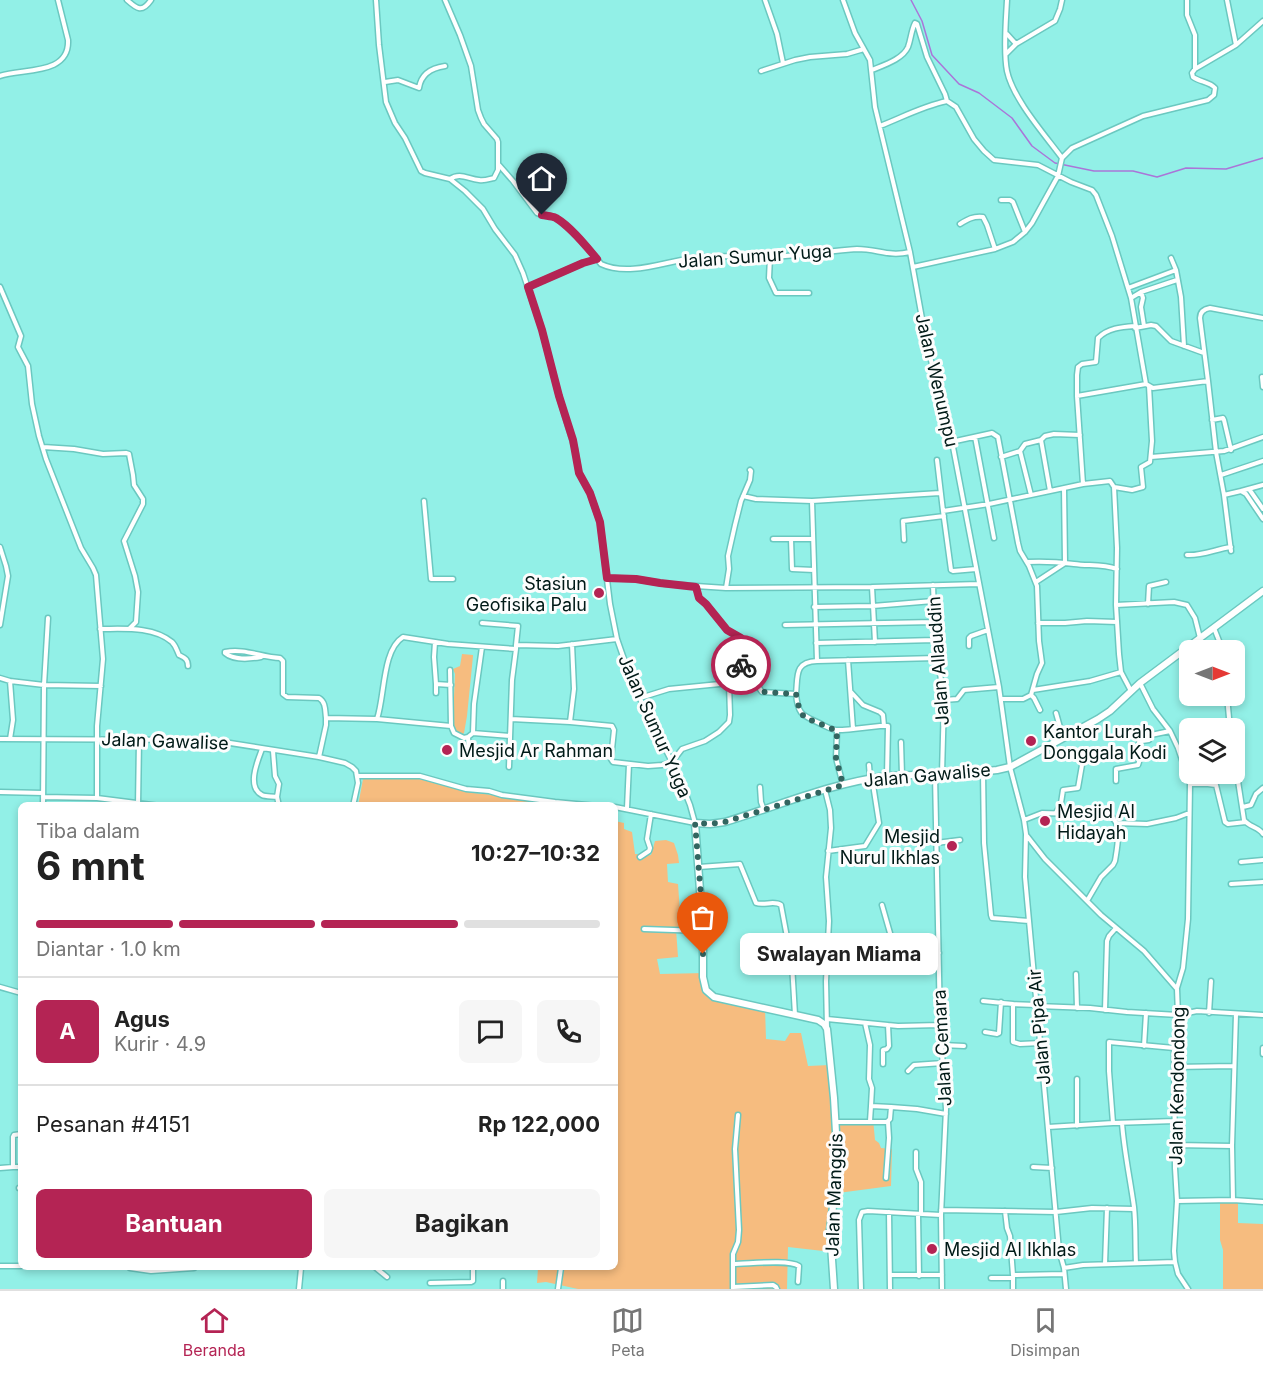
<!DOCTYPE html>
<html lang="id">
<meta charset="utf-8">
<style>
:root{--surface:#fff;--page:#f6f6f6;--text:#222;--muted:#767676;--line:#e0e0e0;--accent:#b42454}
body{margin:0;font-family:Inter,sans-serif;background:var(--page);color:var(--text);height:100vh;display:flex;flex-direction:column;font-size:22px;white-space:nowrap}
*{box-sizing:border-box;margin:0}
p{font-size:20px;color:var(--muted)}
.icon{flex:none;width:33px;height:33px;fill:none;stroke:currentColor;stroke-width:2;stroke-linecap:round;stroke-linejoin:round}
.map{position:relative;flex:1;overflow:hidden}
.side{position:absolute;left:18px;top:802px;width:600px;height:468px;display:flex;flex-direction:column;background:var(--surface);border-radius:9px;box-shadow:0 3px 9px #0003}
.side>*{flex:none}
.needle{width:39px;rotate:90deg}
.fabs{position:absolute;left:1179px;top:640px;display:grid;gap:12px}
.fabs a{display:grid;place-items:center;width:66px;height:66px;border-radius:9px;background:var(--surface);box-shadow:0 3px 9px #0003;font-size:30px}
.pin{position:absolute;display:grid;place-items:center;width:51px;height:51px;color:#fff;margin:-62px -26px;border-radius:50% 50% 50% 0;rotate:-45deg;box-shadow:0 0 6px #0007}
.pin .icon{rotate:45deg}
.courier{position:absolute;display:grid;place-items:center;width:60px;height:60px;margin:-30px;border:4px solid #b42454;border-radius:50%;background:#fff;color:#222;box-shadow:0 2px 8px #0007}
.bubble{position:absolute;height:42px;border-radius:9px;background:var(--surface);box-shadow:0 3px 9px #0003;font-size:20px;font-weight:700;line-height:42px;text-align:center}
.overview em{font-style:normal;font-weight:700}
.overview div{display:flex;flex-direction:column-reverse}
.overview{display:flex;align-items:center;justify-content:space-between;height:102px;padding:0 18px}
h1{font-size:39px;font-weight:700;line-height:45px}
.bar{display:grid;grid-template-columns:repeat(4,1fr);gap:9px 6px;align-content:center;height:72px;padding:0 18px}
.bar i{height:8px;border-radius:4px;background:var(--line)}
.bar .current{background:var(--accent)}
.bar p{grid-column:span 4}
.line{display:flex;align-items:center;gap:15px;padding:0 18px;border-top:2px solid var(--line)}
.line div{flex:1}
.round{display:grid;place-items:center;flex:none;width:63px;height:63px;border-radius:9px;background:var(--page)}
.primary-button{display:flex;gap:12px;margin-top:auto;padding:12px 18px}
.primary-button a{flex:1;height:69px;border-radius:9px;background:var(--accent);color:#fff;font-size:24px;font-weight:700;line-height:69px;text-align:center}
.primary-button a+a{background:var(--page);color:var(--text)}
.tabs{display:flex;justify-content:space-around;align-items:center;height:84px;border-top:2px solid var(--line);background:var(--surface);font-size:16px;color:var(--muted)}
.tabs a{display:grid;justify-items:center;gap:3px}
.tabs .current{color:var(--accent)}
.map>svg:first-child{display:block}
.green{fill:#f6bc7f}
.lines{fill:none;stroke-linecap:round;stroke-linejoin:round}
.stream{stroke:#aa75d8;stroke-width:1.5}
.street-casing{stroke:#6bc8c0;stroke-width:7}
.secondary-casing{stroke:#6bc8c0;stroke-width:9}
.street{stroke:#fff;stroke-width:4}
.secondary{stroke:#fff;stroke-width:6}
.done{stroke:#336560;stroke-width:6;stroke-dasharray:0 10.8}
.route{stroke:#b42454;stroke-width:8}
.poi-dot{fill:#b42454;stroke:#fdfdfd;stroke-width:2}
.labels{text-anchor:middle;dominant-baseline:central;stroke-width:6;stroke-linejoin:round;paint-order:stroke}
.street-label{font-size:18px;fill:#001a17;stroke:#fdfdfd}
.poi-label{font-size:18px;fill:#001a17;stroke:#fdfdfd;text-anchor:start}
</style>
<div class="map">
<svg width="1263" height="1289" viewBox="0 0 1263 1289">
<rect width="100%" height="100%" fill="#92f0e7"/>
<!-- green -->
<path class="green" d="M462,654l11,1v1l-6,60 -3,17 -2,2 -8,-5 -1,-10 2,-46 -2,-5 7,-3z
M363,779h56l55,14 21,2 58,10 -195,1z
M615,821l9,2v6l8,3 3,22 16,1 4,-14 11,-1 8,3 4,12 1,8 -12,1 1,18 10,2 2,28 10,2 2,14 -16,1 2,28 -21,2 3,15 45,-1 4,15 12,13 44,7 1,31 19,2 5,-8h11l7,33 22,-1 6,56 37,-2 2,21 4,3 2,5 11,1 -1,37 -53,7 -5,10 -1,49 -44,-5 -1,42h-209l-32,-7 -9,1 1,-15h77z
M1220,1203h18v20l25,1v65h-40v-39l-3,-10z"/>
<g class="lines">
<!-- stream -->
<path class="stream" d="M911,0l11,21 10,34 27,29 20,9 33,25 20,28 23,17 39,8h39l24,6 29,-9 40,1 37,-11"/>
<defs>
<path id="street" d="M127,0c10,9 15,13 24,0
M376,0l3,45 7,57 9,21 10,15 16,33 4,2 25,6
M445,0l15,35 11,31 7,44 3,8 3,6 13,15 1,3v28l-4,8c-5,1 -9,3 -15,2 -11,-1 -19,-8 -29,-1l15,12 18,18 12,20 20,26 8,18 19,57 17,66 16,53 4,24 11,20 10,29 10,82 7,35 16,46 44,87 13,33 5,18 -80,-16
M765,0l12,34 6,29
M843,0l12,33 15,27 5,47 35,145 15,83 9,38 10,27 55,287 11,80 14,53 2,14 -1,43 34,373 5,18 2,21
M1007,0c-1,20 -4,51 0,71 6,28 38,64 55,87
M1187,0v15l8,20v34
M915,23l2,1 10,33 18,37 2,7 9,6 18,32 10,12 10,9 44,5 33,17 21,8 4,5 16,41 19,62 15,86 7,4 55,-7 8,71 8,43 7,56
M1007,34l9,10
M1236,45l27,-24
M1006,54l10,-10 39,-23 5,-12 2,-9
M872,70c12,-5 31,-11 36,-23 3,-8 3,-16 7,-24
M761,71l34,-11 15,-3 37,-3 17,-5
M0,76c21,-8 70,0 68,-36l-10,-40
M385,82l13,-2 21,8c2,-14 12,-20 26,-22
M880,126c23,-9 43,-20 67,-25
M499,165l14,16 24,32c6,3 13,2 19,5 15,10 34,32 45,46 30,14 69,-5 100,-7 23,-2 46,0 69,0 29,-1 59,-6 87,-8 21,0 31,8 53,3
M1001,200h9l3,2 12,30
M960,224c8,-5 13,-8 23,-7l4,8 8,24
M770,257l-1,21 7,15h33
M1171,258l5,12 5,27 3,49
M913,267l82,-18 18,-7 12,-10 7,-9 26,-47 4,-18 10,-10 71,-32 65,-16 6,-5 1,-7c-5,-6 -15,-6 -22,-11l-1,-4 3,-4 41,-24 -9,-45
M0,287l21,49 -3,11 10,19 4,38 7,32 7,23 35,89 12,20 3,7 7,84 -6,67v72l63,8
M528,287l55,-24 14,-4
M1128,288l48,-18
M1141,292l2,6 -2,9 3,19
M1131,298l10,-6 36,-12
M1135,328l16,-3 5,1 15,15 33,12
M1262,377l1,10
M1208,381l-8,-63c0,-6 4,-9 10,-10l53,10
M1077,396v-21l1,-8 4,-3 14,-2 2,-24c10,-10 23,-11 37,-12
M1212,420l11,-2 1,2 7,30
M975,437l19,101
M1041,440l9,51
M951,442l41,-9 6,4 20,106 2,8 9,15 8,20 2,55 3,22 -5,11 -6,21 -8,4h-22
M43,447l31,2 29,5 23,-1 3,1 4,21 1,10 9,14v5l-19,37 11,35 3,16 -2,30 -6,6
M1020,451l11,44
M1001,457l19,-6 5,-7 16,-4 4,-4 9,-2 26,1
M1151,457l73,-6 39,-14
M937,460l6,51 46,-7 94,-20 -6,-88 69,-12
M1221,475l42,-14
M1083,484l27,-3 4,6 3,61 -1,57 3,49 2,18 10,19
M1114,487l18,3 11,-3 -2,-20 9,-5 2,-21 -3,-55
M1064,488l1,74
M1249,489l14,20
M1241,491l22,-6
M1224,495l17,-4 5,3 17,25
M743,496l13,3 56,2
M424,501l7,78h22
M943,511l8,59 2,1 23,-2
M773,539h40
M791,539l1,30 22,1
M904,540l-1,-19 41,-5
M0,547l6,19 2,10 -8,49
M1187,555c15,1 29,-6 44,-8
M1027,562c16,-1 31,0 47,2 15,2 28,0 43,5
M607,578l29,1 30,5 60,4 146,-1 107,-3
M1036,582l29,-19
M933,585l2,55 9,60 -2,74
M696,587l3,11 7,6 21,26 12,7 2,3 -1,42
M872,587l3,55
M726,588l3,-19 -1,-13 7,-31 6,-24 9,-21 1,-9 -1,-1
M1148,604l1,-18 17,-4
M1116,605l58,-3 13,3 8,13 5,20
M814,607l59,-1 60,-5
M482,623l36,3 -2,19
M1038,623h27l22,-2 30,1
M785,625l149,-3
M1214,628l9,23
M100,629c23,0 53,-3 72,13 4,4 5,9 7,13 6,3 9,4 9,11
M435,642l-1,15 2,27v9
M816,643l119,-3
M969,646v-8l2,-2 17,-6
M225,652c19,-4 36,5 55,6l3,3v33l4,3 32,1c7,4 6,13 7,20
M225,653c8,7 25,6 36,4
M937,658l-120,3 -5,-160 128,-8
M848,660l5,69 27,-3h8l-1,50
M450,670l1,56
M0,678l10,3 34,4 57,1
M1140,683l13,26 17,22 8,17 12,36 -2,135 -5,49 -6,20
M436,684l15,1
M1033,690l57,-9 31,-9
M851,692l12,13 17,7 3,3 1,11
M796,694c2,-18 -2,-32 21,-33
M1031,695l3,3 6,12
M1227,696l3,33
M640,698l29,-9 71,-7h15l7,10 34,2c2,22 7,21 25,30 13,7 16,7 32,5
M944,700l13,-1 7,-9 35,-3
M1056,713l7,25
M377,719c8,-23 5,-69 26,-82l45,7 68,5v-4l42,1 59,-7
M511,719l59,3 4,-33 -2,-45
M570,722l42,4 2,4 -3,29 2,3 35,4 14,-1 10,-3 10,-13 23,-8 14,-9 10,-10 1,-7 -1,-32
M1214,729l16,-3
M837,731l-1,27 7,27
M473,733l37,3
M468,737l5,-4 1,-29 8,-57
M468,737l1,16
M0,739l211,1 108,17 26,6 7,4 4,4 2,12 -5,23
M10,739l3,-19 -3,-39
M901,742l1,33
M262,749c-4,11 -16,38 0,46 4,2 10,1 15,2
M273,751l2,25 4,8 -2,13 2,9
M1234,755l10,65c5,7 15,7 19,14
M319,757l7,-32v-7l51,1 74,7 3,7 10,5 4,-1
M869,765l1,13
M509,767l3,-87 4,-31
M983,772l1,71 7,72 1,3 37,3
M935,774l5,251 6,84 -5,106 1,74
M358,776h62l46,13 23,2 13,4 53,7 42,4
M1116,781v-12l22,-4 1,-3v-20l3,-1 7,-1 2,-5 19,-4
M1190,784h18l8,1 9,37 3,2 18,-2
M760,787l1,15 3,8
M825,790l5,20 1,18 -5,49 3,44 -3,60 1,47
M0,792l43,1
M43,797l54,1
M43,806l1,-121 4,-67
M138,806l1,-66
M1243,807l8,-2 5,-11 7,-6
M627,808l2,-44
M1056,813l5,-10 2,-13 15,-2 4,-23
M1024,820l18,-7 67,2c14,7 8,33 6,46l-2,4 -12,12 -14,24
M1117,823l30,1 29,-6 13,-5
M1027,836l18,23 56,56 43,36 33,38 1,26 -4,33 1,120 2,33 -3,50 1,11 3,12 10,15
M936,843l24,-3
M828,851l37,-5 14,-23 -7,-45
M640,857l9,-6 1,-3 -3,-9 4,-25
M1241,862l22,-2
M699,867l41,-3 16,39c8,3 18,-3 25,2l11,59 3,51
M1231,884l32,-2
M882,905l8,28 2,15
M644,929l59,2
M792,964l18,-5 18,3h33l2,-3 1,-14 1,-2h3l38,8 33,2
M1076,974l1,34
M0,987l21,6
M983,1001l30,3
M1036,1005l-23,-1v38l7,2 21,-1
M1037,1006l53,2 37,4 51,3 19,-4 66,4
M1105,1010l2,-69 2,-5 7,-8
M1209,1013l2,-32
M827,1019l71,7 42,-1
M865,1023l5,22 -1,34 3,9 -1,18 20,1
M985,1032l12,2 2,-1 2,-31
M942,1045l22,1
M1144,1046l2,-33
M1263,1048v6
M883,1064v-14l4,-1 2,-3 -1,-21
M1175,1067l59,-1
M908,1071l6,-6 29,-2
M870,1121l1,-15
M836,1122h51l3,-3 1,-12 26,2 29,5
M1113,1123l-4,-52v-29l65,6
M1122,1123c2,28 8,55 12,84 2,18 1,37 2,56
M1077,1126v-47
M1048,1127l65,-4 62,-2
M1175,1145l57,1
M916,1152v17l5,13v32
M13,1167h8
M1033,1167l19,1
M0,1168l13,-1v-30l1,-2 7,-1
M886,1178l3,-40 -1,-16
M19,1188h2
M1233,1200l-1,-54 4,-132
M1177,1201l56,-1 30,2
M941,1210l115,2 36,-4 42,1
M1005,1211l2,17 3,8 3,39 51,-1
M889,1212l1,77
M918,1214l1,62
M733,1264c16,0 55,-5 66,2l-1,16
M1105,1264l2,-56
M0,1266h21
M130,1268l21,3 43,-3
M376,1268l11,9
M1064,1268l19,-3 92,-3
M890,1275h52
M991,1278h22
M503,1281v8
M430,1283l41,-1 2,-1v-13
M733,1287l40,-2 3,2 1,2
M299,1289l2,-21
M558,1289l3,-21
M733,1289v-35l5,-12 1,-12 -4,-81 3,-34
M861,1289l-2,-69 3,-8 6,-1 73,4
M1013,1289v-13"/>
<path id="secondary" d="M834,1289l-4,-59 8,-63 -4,-69 -7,-69 -3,-5 -6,-4 -104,-23 -8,-7 -3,-13v-46l-8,-108 15,1 15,-2c53,-16 106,-39 162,-46l81,-3 29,-3 13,-3 88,-48 12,-8 30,-28 123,-92"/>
</defs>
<!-- street casing -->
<use href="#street" class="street-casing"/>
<!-- secondary casing -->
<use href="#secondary" class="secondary-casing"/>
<!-- street -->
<use href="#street" class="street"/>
<!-- secondary -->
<use href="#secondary" class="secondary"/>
</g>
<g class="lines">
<!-- done -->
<path class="done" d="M703,954l-2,-58 -6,-73 15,1 15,-2 118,-37 -7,-27 1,-27 -33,-14 -5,-9 -3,-14 -32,-2 -4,-2 -5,-8h-15l1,-17"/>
<!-- route -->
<path class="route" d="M542,215c5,1 10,1 14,3 15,9 30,28 41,41l-14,4 -55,24 14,43 17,66 14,44 6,33 11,20 10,29 7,56 29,1 24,4 36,4 3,11 7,6 21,26 14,8v27"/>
</g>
<!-- markers -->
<g class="poi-dot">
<circle cx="599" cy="593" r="6"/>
<circle cx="1031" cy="741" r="6"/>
<circle cx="447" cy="750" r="6"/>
<circle cx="1045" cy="821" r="6"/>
<circle cx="952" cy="846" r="6"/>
<circle cx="932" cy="1249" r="6"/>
</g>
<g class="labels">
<!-- street labels -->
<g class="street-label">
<text transform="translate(755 256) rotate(-4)">Jalan Sumur Yuga</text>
<text transform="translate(937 380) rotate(77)">Jalan Wenumpu</text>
<text transform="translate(938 661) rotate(-94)">Jalan Allauddin</text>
<text transform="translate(655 726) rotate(66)">Jalan Sumur Yuga</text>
<text transform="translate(165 741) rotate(2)">Jalan Gawalise</text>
<text transform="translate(927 775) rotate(-5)">Jalan Gawalise</text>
<text transform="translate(1039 1027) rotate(-95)">Jalan Pipa Air</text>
<text transform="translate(942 1048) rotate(-93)">Jalan Cemara</text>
<text transform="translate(1177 1086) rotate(-89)">Jalan Kendondong</text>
<text transform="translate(834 1195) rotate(-88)">Jalan Manggis</text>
</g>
<!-- poi labels -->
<g class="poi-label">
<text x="587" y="583" text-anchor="end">Stasiun<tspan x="587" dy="21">Geofisika Palu</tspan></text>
<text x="1043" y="731">Kantor Lurah<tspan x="1043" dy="21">Donggala Kodi</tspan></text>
<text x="459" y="750">Mesjid Ar Rahman</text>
<text x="1057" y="811">Mesjid Al<tspan x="1057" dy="21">Hidayah</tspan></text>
<text x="940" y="836" text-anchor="end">Mesjid<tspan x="940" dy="21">Nurul Ikhlas</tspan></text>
<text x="944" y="1249">Mesjid Al Ikhlas</text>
</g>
</g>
</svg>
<div class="fabs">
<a><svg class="needle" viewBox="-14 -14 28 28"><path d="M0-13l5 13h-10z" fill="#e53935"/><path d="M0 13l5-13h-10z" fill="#767676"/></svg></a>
<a><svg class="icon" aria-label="layers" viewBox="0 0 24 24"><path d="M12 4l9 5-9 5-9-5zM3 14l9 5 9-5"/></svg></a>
</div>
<div class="pin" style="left:703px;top:954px;background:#ea580c"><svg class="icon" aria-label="bag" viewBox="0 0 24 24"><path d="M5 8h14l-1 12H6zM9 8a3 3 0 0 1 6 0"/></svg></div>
<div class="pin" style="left:542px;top:215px;background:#1f2937"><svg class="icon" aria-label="home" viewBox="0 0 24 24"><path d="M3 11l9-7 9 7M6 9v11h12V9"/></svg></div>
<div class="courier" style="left:741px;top:665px"><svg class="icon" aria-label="bike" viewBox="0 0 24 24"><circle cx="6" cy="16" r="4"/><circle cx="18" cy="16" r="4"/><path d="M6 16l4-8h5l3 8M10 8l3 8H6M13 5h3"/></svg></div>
<div class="bubble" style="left:740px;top:933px;width:198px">Swalayan Miama</div>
<section class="side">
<div class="overview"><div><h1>6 mnt</h1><p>Tiba dalam</p></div><em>10:27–10:32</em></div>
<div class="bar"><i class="current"></i><i class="current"></i><i class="current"></i><i></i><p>Diantar · 1.0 km</p></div>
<div class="line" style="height:108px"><b class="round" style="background:var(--accent);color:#fff">A</b><div><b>Agus</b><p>Kurir · 4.9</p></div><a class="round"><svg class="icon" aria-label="chat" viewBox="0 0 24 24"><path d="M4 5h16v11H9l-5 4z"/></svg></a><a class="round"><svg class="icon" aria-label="phone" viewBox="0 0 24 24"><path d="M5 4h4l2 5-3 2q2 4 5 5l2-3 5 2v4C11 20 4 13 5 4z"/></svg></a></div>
<div class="line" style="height:78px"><div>Pesanan #4151</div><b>Rp 122,000</b></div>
<div class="primary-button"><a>Bantuan</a><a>Bagikan</a></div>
</section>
</div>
<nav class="tabs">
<a class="current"><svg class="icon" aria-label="home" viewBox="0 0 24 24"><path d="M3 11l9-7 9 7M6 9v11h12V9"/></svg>Beranda</a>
<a><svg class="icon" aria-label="map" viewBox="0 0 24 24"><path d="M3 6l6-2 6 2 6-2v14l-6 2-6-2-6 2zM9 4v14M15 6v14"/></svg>Peta</a>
<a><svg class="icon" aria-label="saved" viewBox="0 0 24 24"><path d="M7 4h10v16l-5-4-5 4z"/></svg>Disimpan</a>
</nav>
